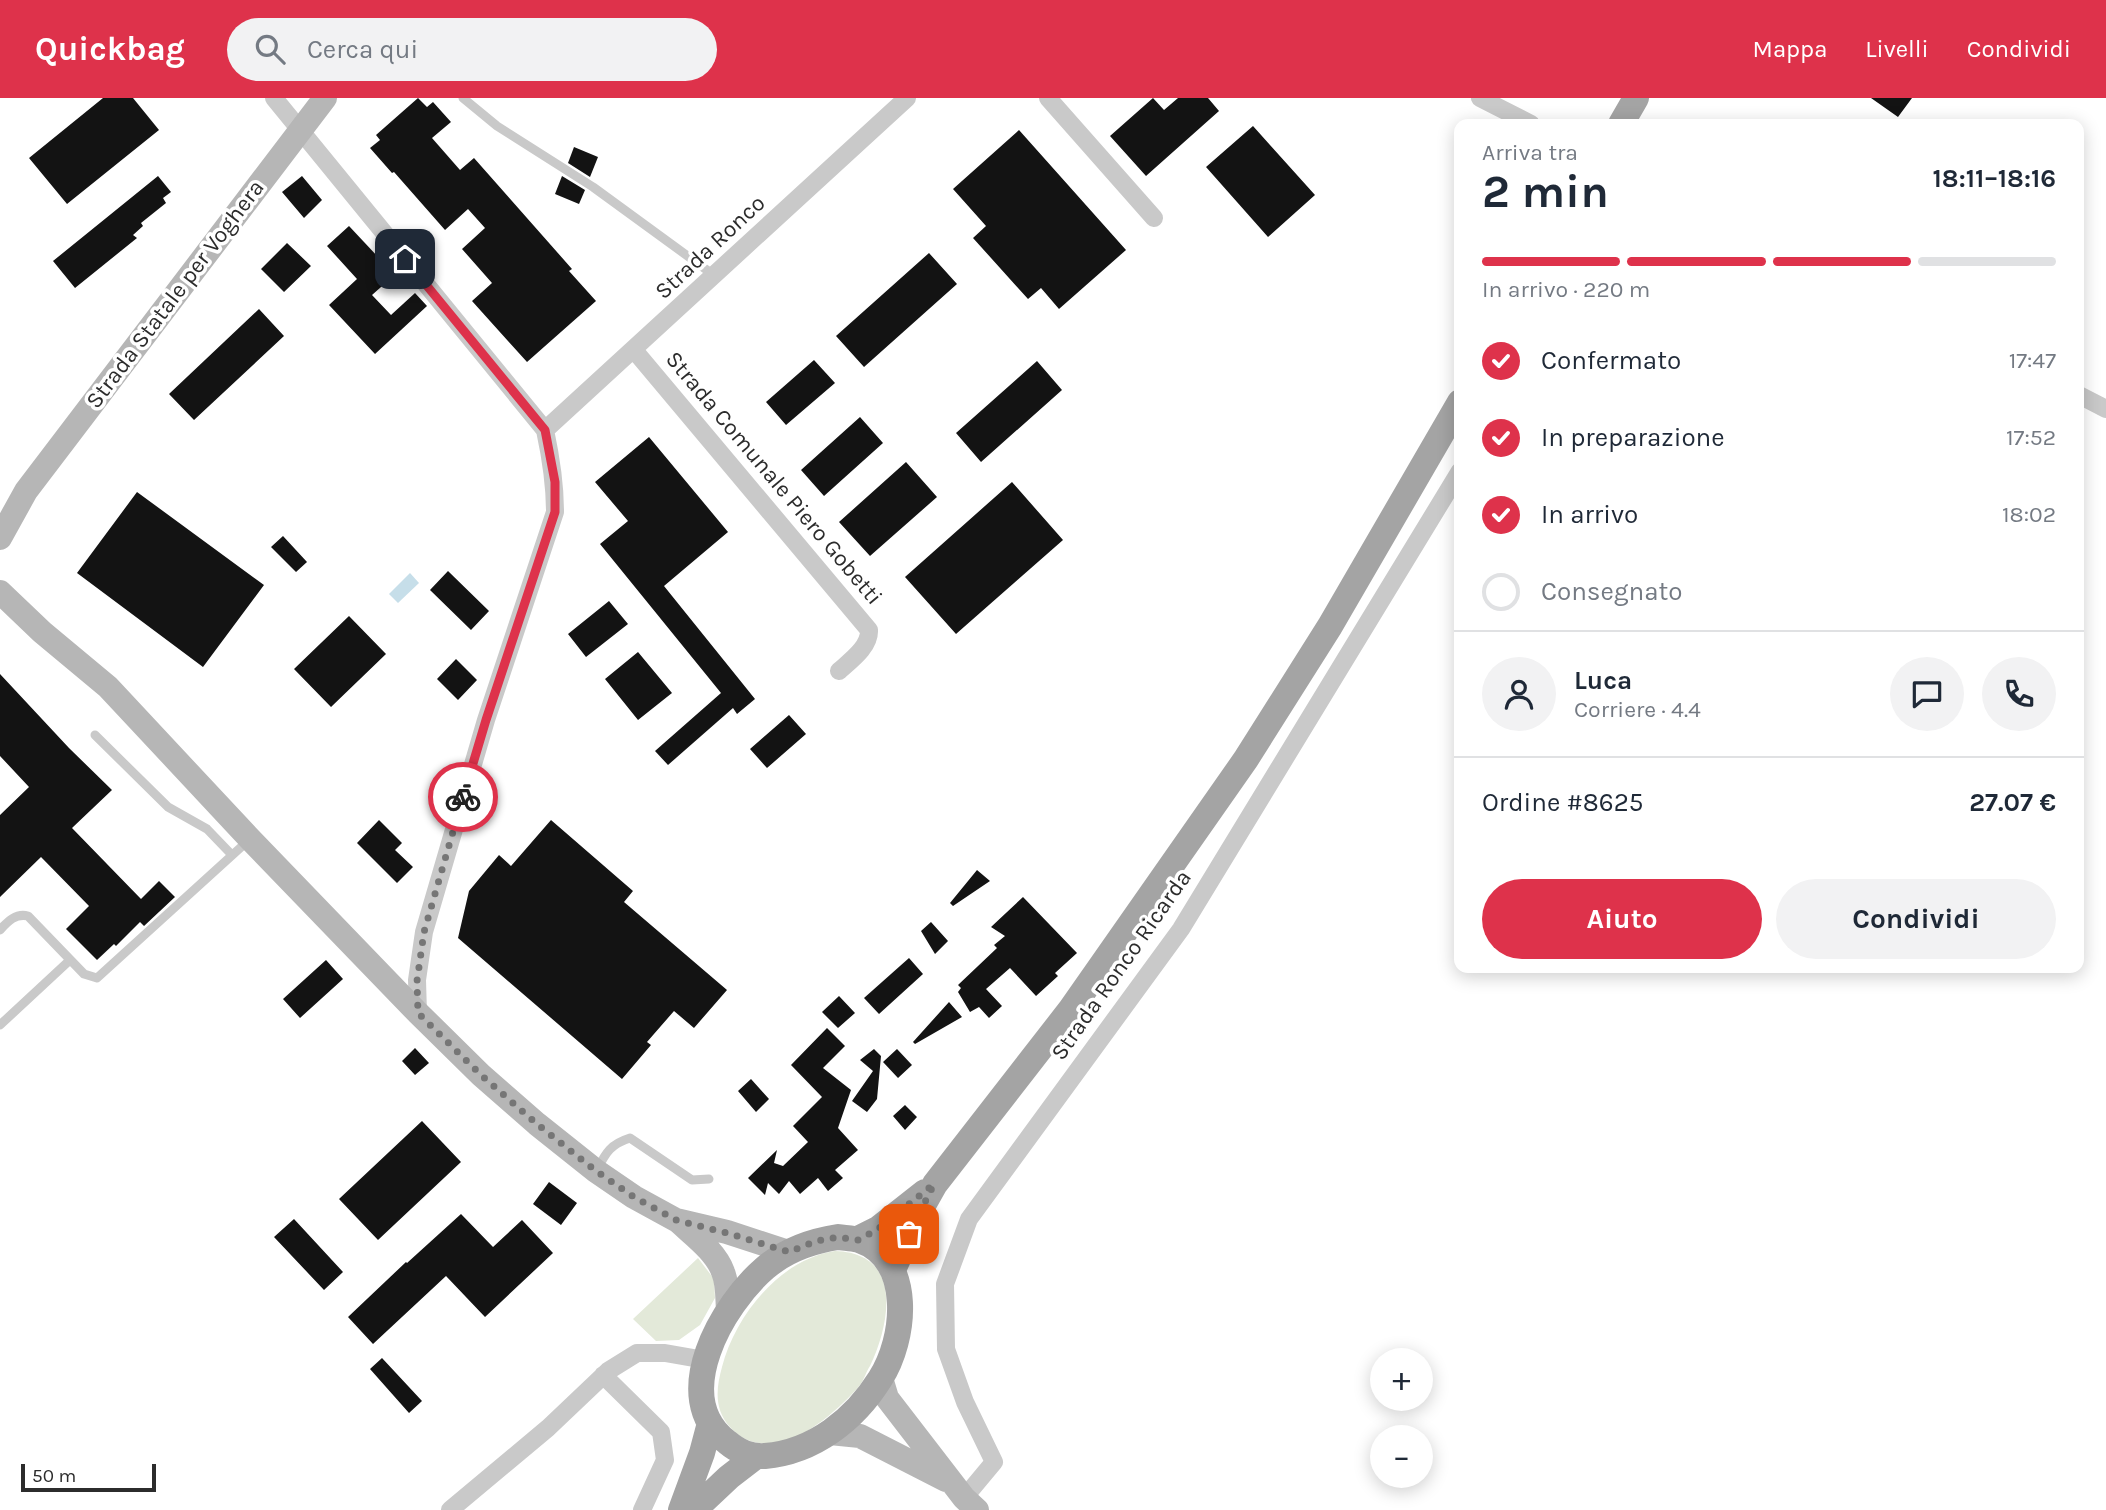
<!DOCTYPE html>
<html lang="it">
<meta charset="utf-8">
<style>
:root{--surface:#fff;--page:#f2f2f3;--text:#1f2937;--muted:#747a83;--line:#e0e1e3;--accent:#de324b}
body{margin:0;font-family:Karla,sans-serif;background:var(--page);color:var(--text);height:100vh;display:flex;flex-direction:column;font-size:26px;white-space:nowrap}
*{box-sizing:border-box;margin:0}
p{font-size:23px;color:var(--muted)}
.icon{flex:none;width:38px;height:38px;fill:none;stroke:currentColor;stroke-width:2;stroke-linecap:round;stroke-linejoin:round}
.map{position:relative;flex:1;overflow:hidden}
.side{position:absolute;left:1454px;top:21px;width:630px;height:854px;display:flex;flex-direction:column;background:var(--surface);border-radius:14px;box-shadow:0 4px 18px #0003}
.side>*{flex:none}
.tools{position:absolute;left:1370px;top:1250px;display:grid;gap:14px}
.tools a{display:grid;place-items:center;width:63px;height:63px;border-radius:50%;background:var(--surface);box-shadow:0 4px 18px #0003;font-size:35px}
.scale{position:absolute;left:21px;bottom:18px;width:135px;box-sizing:border-box;padding-left:7px;border:4px solid #2c2c2c;border-top:0;font-size:19px;line-height:24px;white-space:nowrap;color:#2c2c2c;-webkit-text-stroke:5px #fff;paint-order:stroke}
.pin{position:absolute;display:grid;place-items:center;width:60px;height:60px;color:#fff;margin:-30px;border-radius:14px;box-shadow:0 4px 10px #0006}
.courier{position:absolute;display:grid;place-items:center;width:70px;height:70px;margin:-35px;border:5px solid #de324b;border-radius:50%;background:#fff;color:#222;box-shadow:0 2px 9px #0007}
.summary em{font-style:normal;font-weight:700}
.summary div{display:flex;flex-direction:column-reverse}
.summary{display:flex;align-items:center;justify-content:space-between;height:119px;padding:0 28px}
h1{font-size:46px;font-weight:700;line-height:52px}
.bar{display:grid;grid-template-columns:repeat(4,1fr);gap:10px 7px;align-content:center;height:84px;padding:0 28px}
.bar i{height:9px;border-radius:5px;background:var(--line)}
.bar .selected{background:var(--accent)}
.bar p{grid-column:span 4}
.line{display:flex;align-items:center;gap:18px;padding:0 28px;border-top:2px solid var(--line)}
.line div{flex:1}
.round{display:grid;place-items:center;flex:none;width:74px;height:74px;border-radius:37px;background:var(--page)}
ol{padding:0 28px;list-style:none}
li{display:flex;align-items:center;gap:21px;height:77px}
li p{margin-inline-start:auto}
li .icon{padding:7px;border-radius:50%;background:var(--accent);color:#fff;stroke-width:4}
li:last-child{color:var(--muted)}
li i{width:38px;height:38px;border:4px solid var(--line);border-radius:50%}
.cta{display:flex;gap:14px;margin-top:auto;padding:14px 28px}
.cta a{flex:1;height:80px;border-radius:42px;background:var(--accent);color:#fff;font-size:28px;font-weight:700;line-height:80px;text-align:center}
.cta a+a{background:var(--page);color:var(--text)}
header{display:flex;align-items:center;gap:42px;box-sizing:border-box;height:98px;padding:0 35px;background:var(--accent);color:#fff}
header strong{font-size:33px}
nav{display:flex;gap:38px;margin-inline-start:auto;font-size:24px}
.search{width:490px;height:63px;background:var(--page);display:flex;align-items:center;gap:18px;box-sizing:border-box;padding:0 24px;border-radius:38px;color:var(--muted);font-size:26px}
.map>svg:first-child{display:block}
.green{fill:#e3e9d9}
.water{fill:#c6dee9}
.building{fill:#131313}
.lines{fill:none;stroke-linecap:round;stroke-linejoin:round}
.service{stroke:#c9c9c9;stroke-width:9}
.minor{stroke:#c9c9c9;stroke-width:18}
.secondary{stroke:#b6b6b6;stroke-width:24}
.primary{stroke:#a4a4a4;stroke-width:26}
.done{stroke:#767676;stroke-width:7;stroke-dasharray:0 12.6}
.route{stroke:#de324b;stroke-width:9}
.labels{text-anchor:middle;dominant-baseline:central;stroke-width:7;stroke-linejoin:round;paint-order:stroke}
.street-label{font-size:23px;fill:#2c2c2c;stroke:#fff}
</style>
<header>
<strong>Quickbag</strong>
<div class="search"><svg class="icon" aria-label="search" viewBox="0 0 24 24"><circle cx="10" cy="10" r="6"/><path d="M15 15l6 6"/></svg>Cerca qui</div>
<nav><a>Mappa</a><a>Livelli</a><a>Condividi</a></nav>
</header>
<div class="map">
<svg width="2106" height="1412" viewBox="0 0 2106 1412">
<rect width="100%" height="100%" fill="#fff"/>
<!-- green -->
<path class="green" d="M835,1153c69,2 55,73 35,115 -4,6 -6,14 -10,19 -16,20 -56,55 -82,58 -20,2 -34,-1 -48,-16 -16,-18 -14,-38 -8,-60 13,-51 58,-108 113,-116z
M698,1160l16,21 1,19 -15,27 -21,15 -23,1 -23,-22z"/>
<!-- water -->
<path class="water" d="M410,475l9,10 -21,20 -9,-9z"/>
<!-- building -->
<path class="building" d="M103,0h30l26,32 -92,74 -38,-46z
M418,0l9,9 6,-5 18,20 -19,16 28,32 14,-12 98,111 -3,2 27,30 -69,61 -55,-61 20,-18 -30,-34 23,-21 -17,-19 -23,21 -51,-58 -2,1 -22,-25 10,-8 -4,-5z
M1153,0l11,12 14,-12h30l11,13 -73,65 -36,-40z
M1871,0h41l-14,19z
M1253,28l62,69 -47,42 -62,-70z
M1019,32l107,120 -67,59 -18,-21 -13,11 -55,-61 13,-12 -33,-37z
M574,49l24,10 -8,20 -22,-14z
M158,78l13,16 -8,6 3,5 -25,20 2,3 -10,9 4,3 -62,50 -22,-27z
M302,78l20,24 -18,18 -22,-26z
M562,78l23,14 -6,14 -24,-10z
M349,128l30,32 3,-3 16,17 -26,23 19,20 24,-22 12,13 -52,48 -46,-49 28,-26 -30,-33z
M287,145l24,23 -27,26 -23,-23z
M929,155l28,31 -93,83 -28,-31z
M259,211l25,27 -90,84 -25,-26z
M814,262l21,23 -49,42 -20,-23z
M1037,263l25,29 -81,72 -25,-29z
M860,319l23,26 -59,53 -23,-26z
M649,339l79,95 -64,54 91,113 -18,15 -4,-6 -65,57 -13,-14 66,-58 -121,-149 28,-23 -33,-39z
M906,364l31,35 -67,59 -31,-34z
M1012,384l51,58 -107,94 -51,-57z
M137,394l127,93 -61,82 -126,-94z
M283,438l24,26 -11,10 -25,-25z
M448,473l41,40 -18,19 -41,-40z
M609,503l19,23 -42,33 -18,-23z
M349,518l37,38 -55,53 -37,-38z
M638,554l34,41 -34,27 -33,-41z
M456,561l21,21 -19,20 -21,-21z
M0,576l69,74 43,42 -40,38 69,71 18,-18 16,16 -31,29 -4,-4 -24,24 -2,-2 -17,16 -31,-31 23,-23 -48,-49 -41,40v-82l29,-28 -29,-31z
M789,617l17,19 -39,34 -17,-19z
M379,722l23,23 -7,7 18,17 -16,16 -40,-40z
M551,722l82,71 -9,11 103,88 -33,38 -20,-17 -27,31 4,3 -29,34 -164,-141 11,-47 30,-36 12,11z
M977,772l13,11 -37,25 -3,-3z
M1023,799l54,56 -22,20 3,3 -22,20 -26,-28 -24,21 16,17 -13,12 -10,-11 -9,5 -12,-20 3,-4 -3,-3 39,-37 -3,-3 11,-9 -14,-9z
M931,824l17,19 -13,13 -14,-23z
M909,860l14,16 -44,40 -15,-16z
M326,862l17,19 -43,39 -17,-19z
M839,898l16,17 -17,15 -16,-16z
M949,904l13,15 -47,27 -2,-2z
M827,930l18,18 -22,22 28,22 -13,38 20,22 -23,20 8,8 -15,13 -10,-13 -18,16 -11,-13 -10,13 -11,-11 -3,12 -17,-17 29,-28 -3,13 9,3 25,-24 -15,-16 29,-29 -31,-32z
M415,950l14,15 -14,12 -13,-14z
M874,951l7,7 -4,43 -10,13 -15,-11 21,-30 -13,-11z
M897,951l15,16 -14,13 -15,-16z
M751,981l18,20 -13,13 -18,-21z
M905,1007l12,12 -12,13 -12,-14z
M422,1023l39,41 -83,78 -39,-41z
M549,1084l28,21 -16,22 -28,-21z
M461,1116l32,33 29,-27 31,33 -68,64 -39,-41 -73,68 -25,-27 58,-55 1,1z
M294,1121l49,53 -19,18 -50,-53z
M382,1260l40,43 -13,12 -39,-44z"/>
<g class="lines">
<!-- service -->
<path class="service" d="M463,0l34,28 96,61 122,89
M95,637l73,72 39,22 25,26
M0,832c8,-9 16,-17 28,-14l56,58 13,4 153,-139
M0,927l70,-65
M597,1072c9,-18 14,-26 33,-32l62,42 17,-1"/>
<!-- minor -->
<path class="minor" d="M274,0l271,332c6,28 10,54 10,82l-69,208 -62,212 -7,48 1,33
M1048,0l106,120
M1480,0l51,26
M634,252l235,280c1,17 -19,31 -30,41
M2079,297l27,14
M545,332l362,-332
M603,1277l58,57 4,28 -23,50
M964,1400l30,-36 -29,-60 -19,-53 -1,-65 24,-65 212,-290 279,-458
M450,1412l98,-82 60,-57 29,-18h28l40,7"/>
<!-- secondary -->
<path class="secondary" d="M0,440l26,-47 299,-393
M0,494l42,40 66,55 142,152 168,174 63,62 56,49 59,47 38,26 42,23 51,12 61,20
M679,1124c15,14 37,30 44,50 5,12 4,25 5,38
M881,1280l6,20 77,100 13,12
M830,1335l30,3 86,44"/>
<!-- primary -->
<path class="primary" d="M1621,26l15,-26
M838,1139c6,1 15,1 21,3 55,19 47,99 21,139 -25,40 -66,73 -115,77 -15,1 -26,-4 -38,-14 -59,-45 -4,-138 38,-174 21,-18 47,-27 73,-31z
M858,1141l20,-10 47,-37
M893,1172l24,-54 18,-32 136,-175 175,-250 84,-133 130,-224
M681,1412l21,-57 8,-30
M694,1412l35,-33 26,-20"/>
</g>
<g class="lines">
<!-- done -->
<path class="done" d="M463,699l-39,135 -7,49 1,32 63,62 56,49 59,47 38,26 42,23 51,13 62,19 27,-11 22,-4 20,3 20,-11 56,-45 -25,50"/>
<!-- route -->
<path class="route" d="M405,161l140,171 10,52v30l-69,208 -23,77"/>
</g>
<g class="labels">
<!-- street labels -->
<g class="street-label">
<text transform="translate(710 149) rotate(-43)">Strada Ronco</text>
<text transform="translate(175 196) rotate(-53)">Strada Statale per Voghera</text>
<text transform="translate(774 380) rotate(50)">Strada Comunale Piero Gobetti</text>
<text transform="translate(1121 867) rotate(-55)">Strada Ronco Ricarda</text>
</g>
</g>
</svg>
<div class="tools">
<a>+</a>
<a>−</a>
</div>
<div class="scale">50 m</div>
<div class="pin" style="left:909px;top:1136px;background:#ea580c"><svg class="icon" aria-label="bag" viewBox="0 0 24 24"><path d="M5 8h14l-1 12H6zM9 8a3 3 0 0 1 6 0"/></svg></div>
<div class="pin" style="left:405px;top:161px;background:#1f2937"><svg class="icon" aria-label="home" viewBox="0 0 24 24"><path d="M3 11l9-7 9 7M6 9v11h12V9"/></svg></div>
<div class="courier" style="left:463px;top:699px"><svg class="icon" aria-label="bike" viewBox="0 0 24 24"><circle cx="6" cy="16" r="4"/><circle cx="18" cy="16" r="4"/><path d="M6 16l4-8h5l3 8M10 8l3 8H6M13 5h3"/></svg></div>
<section class="side">
<div class="summary"><div><h1>2 min</h1><p>Arriva tra</p></div><em>18:11–18:16</em></div>
<div class="bar"><i class="selected"></i><i class="selected"></i><i class="selected"></i><i></i><p>In arrivo · 220 m</p></div>
<ol>
<li><svg class="icon" aria-label="check" viewBox="0 0 24 24"><path d="M5 12l5 5 9-10"/></svg>Confermato<p>17:47</p></li>
<li><svg class="icon" aria-label="check" viewBox="0 0 24 24"><path d="M5 12l5 5 9-10"/></svg>In preparazione<p>17:52</p></li>
<li><svg class="icon" aria-label="check" viewBox="0 0 24 24"><path d="M5 12l5 5 9-10"/></svg>In arrivo<p>18:02</p></li>
<li><i></i>Consegnato</li>
</ol>
<div class="line" style="height:126px"><a class="round"><svg class="icon" aria-label="person" viewBox="0 0 24 24"><circle cx="12" cy="8" r="4"/><path d="M4 21q1-7 8-7t8 7"/></svg></a><div><b>Luca</b><p>Corriere · 4.4</p></div><a class="round"><svg class="icon" aria-label="chat" viewBox="0 0 24 24"><path d="M4 5h16v11H9l-5 4z"/></svg></a><a class="round"><svg class="icon" aria-label="phone" viewBox="0 0 24 24"><path d="M5 4h4l2 5-3 2q2 4 5 5l2-3 5 2v4C11 20 4 13 5 4z"/></svg></a></div>
<div class="line" style="height:91px"><div>Ordine #8625</div><b>27.07 €</b></div>
<div class="cta"><a>Aiuto</a><a>Condividi</a></div>
</section>
</div>
